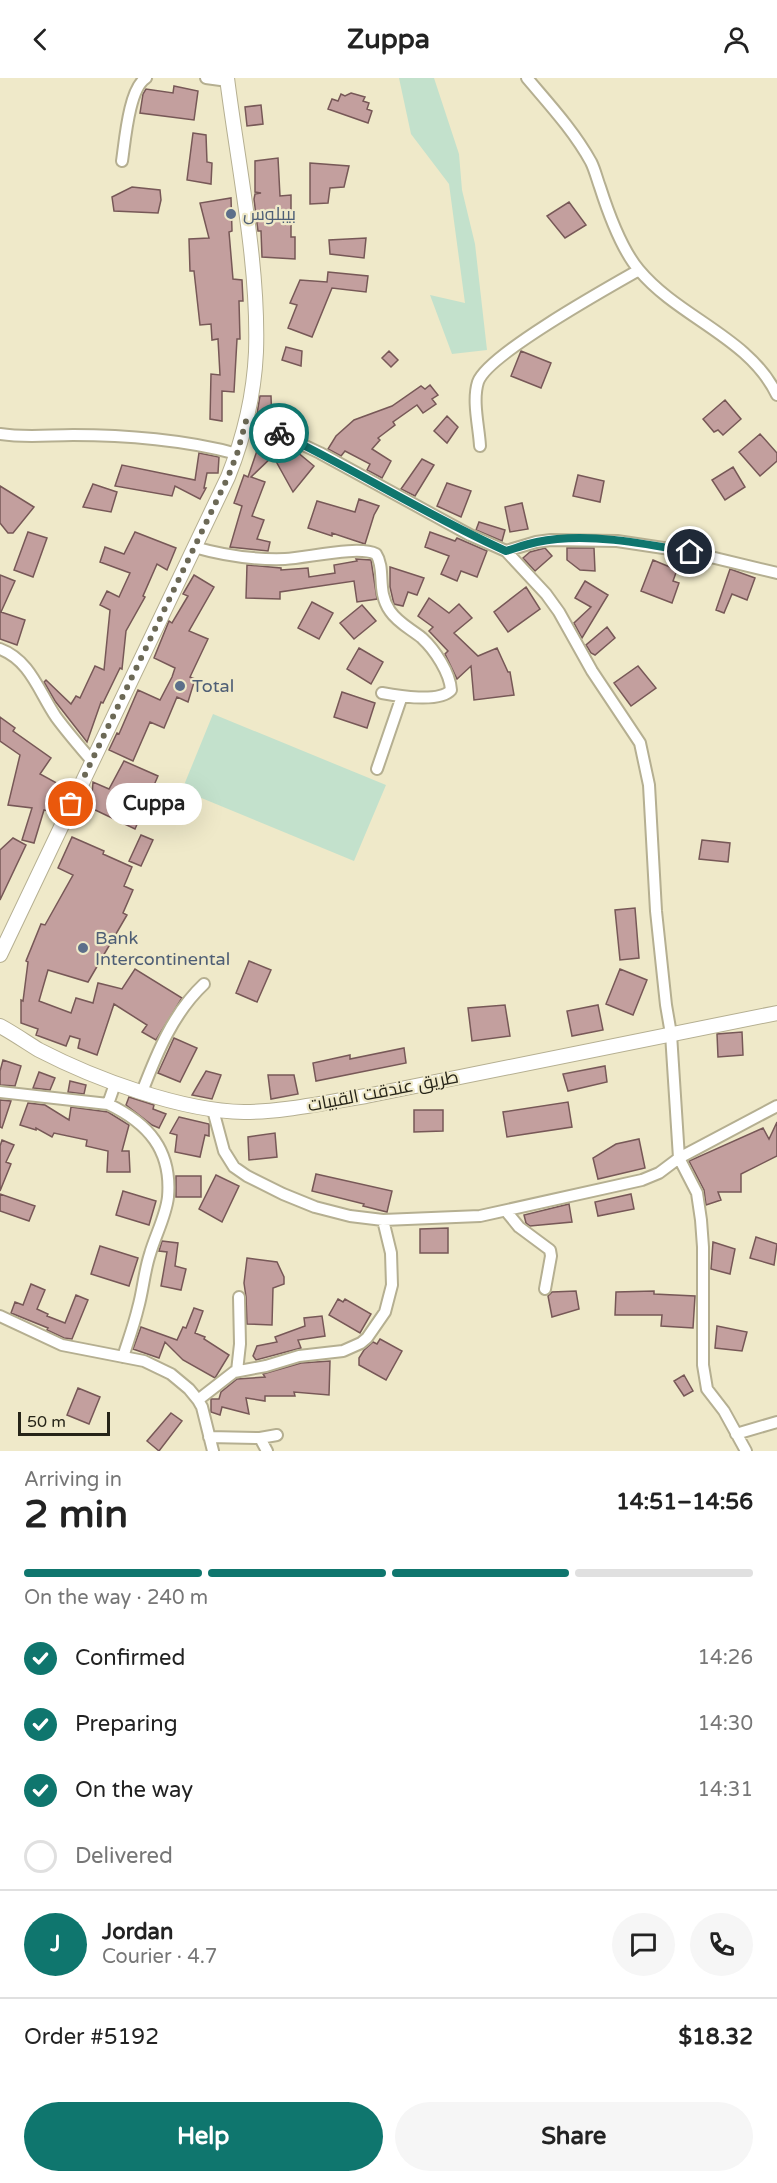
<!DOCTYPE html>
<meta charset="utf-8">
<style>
:root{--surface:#fff;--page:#f6f6f6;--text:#222;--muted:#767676;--line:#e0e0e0;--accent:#0f766e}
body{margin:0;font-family:"Varela Round",Cairo,sans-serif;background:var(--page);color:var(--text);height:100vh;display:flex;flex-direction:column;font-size:22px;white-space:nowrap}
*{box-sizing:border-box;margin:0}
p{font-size:20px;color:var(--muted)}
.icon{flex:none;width:33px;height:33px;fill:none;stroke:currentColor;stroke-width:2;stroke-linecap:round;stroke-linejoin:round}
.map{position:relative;height:1373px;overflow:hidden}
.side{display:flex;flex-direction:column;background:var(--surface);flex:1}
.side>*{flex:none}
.scale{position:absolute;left:18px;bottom:15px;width:92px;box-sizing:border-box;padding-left:6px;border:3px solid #262418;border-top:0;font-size:16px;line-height:21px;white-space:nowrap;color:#262418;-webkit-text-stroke:4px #efe9c9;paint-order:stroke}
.pin{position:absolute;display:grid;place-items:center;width:51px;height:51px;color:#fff;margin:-26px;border:3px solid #fff;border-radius:50%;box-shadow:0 2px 6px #0007}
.courier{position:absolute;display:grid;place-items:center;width:60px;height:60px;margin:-30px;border:4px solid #0f766e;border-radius:50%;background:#fff;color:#222;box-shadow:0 2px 8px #0007}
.bubble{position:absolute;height:42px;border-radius:21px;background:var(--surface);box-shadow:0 6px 24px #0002;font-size:20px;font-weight:800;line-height:42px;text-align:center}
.overview em{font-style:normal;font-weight:800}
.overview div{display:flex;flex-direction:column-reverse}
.overview{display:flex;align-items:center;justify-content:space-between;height:102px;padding:0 24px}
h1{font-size:39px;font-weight:800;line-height:45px}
.bar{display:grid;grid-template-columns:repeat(4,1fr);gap:9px 6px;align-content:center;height:72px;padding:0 24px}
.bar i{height:8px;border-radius:4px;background:var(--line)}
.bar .on{background:var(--accent)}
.bar p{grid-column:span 4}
.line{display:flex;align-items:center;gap:15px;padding:0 24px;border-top:2px solid var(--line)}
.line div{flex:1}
.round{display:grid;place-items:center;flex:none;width:63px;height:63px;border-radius:32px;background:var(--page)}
ol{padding:0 24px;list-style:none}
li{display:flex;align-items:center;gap:18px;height:66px}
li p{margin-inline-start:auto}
li .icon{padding:6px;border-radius:50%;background:var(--accent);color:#fff;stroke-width:4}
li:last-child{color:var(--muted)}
li i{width:33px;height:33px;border:3px solid var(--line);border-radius:50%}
.action{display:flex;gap:12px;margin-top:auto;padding:12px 24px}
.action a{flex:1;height:69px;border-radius:36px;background:var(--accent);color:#fff;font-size:24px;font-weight:800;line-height:69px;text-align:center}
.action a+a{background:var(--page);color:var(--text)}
header{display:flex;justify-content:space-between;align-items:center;height:78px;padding:0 24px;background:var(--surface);font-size:27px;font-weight:800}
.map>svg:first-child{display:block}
.green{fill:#c3e1cc}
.building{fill:#c39f9e;stroke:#775857;stroke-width:1.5}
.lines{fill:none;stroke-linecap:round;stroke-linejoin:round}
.minor-casing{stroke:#b5af91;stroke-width:14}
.secondary-casing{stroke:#b5af91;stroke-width:16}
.minor{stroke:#fff;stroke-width:10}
.secondary{stroke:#fff;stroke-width:14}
.done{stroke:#6c6956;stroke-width:6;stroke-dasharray:0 10.8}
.route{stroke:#0f766e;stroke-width:8}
.service-dot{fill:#5c6f8a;stroke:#efe9c9;stroke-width:2}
.labels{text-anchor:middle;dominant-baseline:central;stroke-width:4.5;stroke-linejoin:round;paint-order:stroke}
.service-label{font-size:18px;fill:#4e5e75;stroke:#efe9c9;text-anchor:start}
.street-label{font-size:18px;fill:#262418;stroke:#efe9c9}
</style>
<header><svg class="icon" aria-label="back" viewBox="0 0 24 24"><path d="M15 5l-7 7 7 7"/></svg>Zuppa<svg class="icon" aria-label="person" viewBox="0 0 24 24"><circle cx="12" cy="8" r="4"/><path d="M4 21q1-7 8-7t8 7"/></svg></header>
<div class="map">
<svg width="777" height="1373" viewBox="0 0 777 1373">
<rect width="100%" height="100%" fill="#efe9c9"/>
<!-- green -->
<path class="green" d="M399,0h35l25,76 3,36 13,54 12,106 -35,4 -22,-59 35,8 -16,-119 -38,-50z
M213,636l173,71 -32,76 -172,-71z"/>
<!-- building -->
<path class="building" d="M174,8l24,5 -4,29 -54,-7 3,-19 3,-5 27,4z
M351,15l14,4 -2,4 6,2 -2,6 5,2 -4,12 -40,-14 4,-10 6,2 3,-7 4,2z
M261,27l2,19 -16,2 -2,-19z
M193,55l13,2 1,27 5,1 -1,21 -24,-4z
M278,80l2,38 11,-1v42h4v22l-33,-2 -1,-26h-3l-4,-32 1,-5 6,-1 -6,-1v-31z
M310,85l39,3 -5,21 -14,1 -2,15 -18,1z
M132,109l28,3 1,10 -3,13 -44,-2 -2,-14z
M231,120l1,33 -3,1 4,47 9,1 1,21h-4l1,38h-3l-3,53 -12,-1v30l-12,-2 1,-45 9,1 -2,-36 -6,1 -1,-16 -11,1 -6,-54h-4l-1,-32 20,-1 -9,-35z
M569,124l17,23 -21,13 -18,-22z
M366,160l-2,20 -34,-4 -1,-14z
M328,194l40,4 -2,16 -34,-4 -20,49 -24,-9 9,-23 -7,-2 10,-23 27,2z
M286,269l16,4 -1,15 -19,-6z
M389,273l9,9 -7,7 -9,-9z
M521,273l30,12 -10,25 -30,-12z
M430,307l8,10 -6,4 4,5 -13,9 -6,-8 -24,17 2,3 -17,13 2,2 -8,9 19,12 -9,17 -15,-8 3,-6 -25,-13 -4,5 -13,-7 8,-13 18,-16 38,-14 29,-20 4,3z
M260,318h11l1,27 -15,-9z
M725,322l16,19 -18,16 -5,-5 -4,2 -11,-13z
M447,338l11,11 -11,16 -13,-12z
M760,356l17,19v8l-17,15 -21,-24z
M261,361l36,13 17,14 -21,26 -20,-36 -22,21 14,5 -13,34 12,4 -7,19 13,3 -2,9 -38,-4 12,-41 -8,-3 10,-28 4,2z
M199,375l20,4 -1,16h-11l-3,15h2l-6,11 -25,-13 -3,10 -57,-10 7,-21 73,15z
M422,381l12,6 -19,31 -14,-7z
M733,389l12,20 -20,13 -13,-20z
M578,397l26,6 -4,21 -27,-6z
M447,405l24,8 -10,26 -24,-11z
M93,406l24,8 -6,20 -28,-5z
M0,408l34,21 -21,26h-5l-8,-10z
M359,421l20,7 -5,9 -9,29 -33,-11v3l-24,-8 9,-27 38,11z
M522,425l6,26 -18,3 -5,-25z
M479,444l26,8 -3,11 -26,-11z
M28,454l19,6 -14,39 -19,-7z
M135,454l41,16 -9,22 -10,-6 -14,32 2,1 -19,34 -4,38 -2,-1 -17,35 -2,-1 -14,40 -32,-41 -11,-19 2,-2 25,24 5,-8 4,2 15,-32 9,4 6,-60 -10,-5 7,-14 12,6 11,-24 -30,-11 5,-15 19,7z
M430,454l25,9 2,-3 30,13 -10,26 -16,-6 -4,10 -16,-7 8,-18 -24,-9z
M545,470l7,8 -17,15 -12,-13 7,-6z
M567,470h27l1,23 -15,-1 -13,-10z
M356,481l15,1 6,39 -20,3 -3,-21 -74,11v7l-34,-1 1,-33 34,3v2l27,-2 1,9 26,-4 -1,-8 23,-4z
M653,482l24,10 -4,11 6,2 -7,20 -31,-12z
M390,489l34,11 -7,17 -9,-3 -5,14 -9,-2 -1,-4 -3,-13z
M730,491l25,9 -8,22 -15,-6 -8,19 -8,-3z
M0,497l15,6 -14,31 24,8 -8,25 -17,-6z
M194,497l20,12 -25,44 19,8 -18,38 5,2 -7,23 -11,-5 -13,31 -14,-6 -17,39 -24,-11 8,-17 2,1 19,-44 22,10 12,-23 3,-9 -21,-10 15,-37 3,2 16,-27 -5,-2z
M585,503l23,14 -26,43 -8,-15 17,-16 -16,-9z
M526,509l14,22 -32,23 -14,-20z
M429,520l20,15 10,-9 13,14 -18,15 24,23 19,-8 11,24h2l4,23 -40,5 -3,-34 -14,13 -12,-25 3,-3 -19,-20 4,-4 -15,-11z
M312,524l21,11 -14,26 -21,-11z
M362,527l14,16 -22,18 -14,-16z
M607,549l8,11 -20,17 -4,-2 -5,-8z
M359,570l24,14 -12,22 -24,-15z
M638,588l18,22 -25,18 -17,-23z
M342,614l33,11 -8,25 -33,-11z
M0,639l15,11 -2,3 38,27 -11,16 24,13 -11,25 -9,-2 -10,33 -12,-3 10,-32 -24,-3 12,-50 -20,-14z
M124,683l34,15 -23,53 -44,-21 2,-26 16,7z
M141,757l12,5 -12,26 -12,-5z
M72,759l32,14 -1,3 29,13 -8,19 9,4 -10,23 4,2 -39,67 -40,-12 -9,31 32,12 5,-15 17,5 5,-20 24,6 13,-20 47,29 -26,42 -14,-8 5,-7 -33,-21 -17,51 -19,-7 2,-9 -10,-3 -4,10 -30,-11 2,-6 -17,-6v-23l2,1 5,-39 -2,-1 15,-37 4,1 28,-50 -15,-7z
M13,760l13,7 -26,55v-50z
M702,762l28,3 -2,19 -29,-3z
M635,830l4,50 -19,2 -5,-50z
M249,883l22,9 -14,32 -21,-9z
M620,891l27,11 -14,35 -27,-11z
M505,927l5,31 -38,5 -4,-33z
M598,927l5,25 -31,6 -5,-25z
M742,954l1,23 -25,2 -1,-23z
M174,960l23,10 -17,34 -22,-9z
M404,970l2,15 -90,18 -3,-18 37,-8v4z
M3,982l18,6 -6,20 -15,-1v-14z
M605,988l2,16 -39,9 -5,-17z
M206,993l15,4 -9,24 -20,-4z
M39,994l16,6 -5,12 -17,-2z
M268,997h26l4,19 -27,5z
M70,1003l16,4 -2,9 -16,-2z
M129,1019l25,8 -1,4 13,5 -7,14 -7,-3 -26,-20z
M0,1022l11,1 -9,27 -2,-1z
M568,1024l4,25 -65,10 -4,-25z
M28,1025l17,2 24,15 2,-13 37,5 21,13 -7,26h7l1,21h-23l1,-21 -22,-5 1,-6 -33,-7 -2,4 -16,-9v2l-16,-5z
M414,1032h29v21l-29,1z
M179,1039l30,7v12l-4,-1 -5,22 -25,-5 2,-17 -7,-2z
M777,1044v34l-36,18v18h-23l3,8 -15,5 -2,-15 -15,-29 74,-33 6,11z
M275,1055l2,24 -28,3 -1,-23z
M639,1061l6,29 -47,11 -5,-21 23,-14z
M2,1062l12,5 -8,17 5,2 -11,27v-45z
M316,1096l76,17 -5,21 -24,-6 1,-2 -52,-13z
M216,1097l23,11 -17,36 -23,-13z
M176,1098h25v21h-25z
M123,1113l33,10 -7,24 -33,-10z
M0,1116l35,12 -6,15 -29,-10z
M631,1116l3,15 -36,7 -3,-14z
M569,1126l3,18 -42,4 -4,-3 -2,-8z
M448,1150v25h-28v-24z
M756,1159l21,7 -3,21 -24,-7z
M162,1163l16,2 -3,23 11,3 -5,21 -20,-4 6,-34 -8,-1z
M713,1164l22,7 -5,25 -19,-5z
M100,1168l38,12 -9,28 -38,-12z
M247,1180l30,4 7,15v7l-11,4 -1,37 -25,-1 -1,-27 -2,-14z
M31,1206l14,6 -8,19 11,5 -1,2 18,7 11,-28 12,5 -16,39 -8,-1 -17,-8 1,-2 -37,-15 4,-11 8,3z
M576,1213l3,18 -27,8 -4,-21 4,-4z
M654,1213v3l41,2 -2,32 -32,-2 1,-11h-47l1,-23z
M338,1221l5,3 2,-3 26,15 -11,19 -31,-18z
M194,1230l9,3 -8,22 10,4 -1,2 25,16 -14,23 -32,-18 -18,-18 -6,16 -26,-9 8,-22 36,13 6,-13 3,1z
M322,1238l3,20 -27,4 3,8 -45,12 -3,-4 4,-10 20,-4 -2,-5 30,-11 -1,-8z
M717,1248l30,6 -5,19 -27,-3z
M380,1261l22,12 -16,29 -27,-15v-7l5,-8 9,-8 4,2z
M330,1283l-1,34 -35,-3 1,4h-30v5l-19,-3 3,16 -27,-7 -2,8 -9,-3v-13h8l2,-7 16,-13 28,-2 -2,-3 38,-11z
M684,1297l9,16 -9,5 -10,-15z
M78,1310l22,9 -11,27 -22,-9z
M171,1335l11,8 -23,30 -12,-10z"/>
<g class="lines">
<defs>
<path id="minor" d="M206,0l22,3
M527,0c22,26 47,53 64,84 4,8 6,17 9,25 8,25 22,63 39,83 40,48 110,67 138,125
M122,83c3,-20 7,-73 24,-83
M246,343l32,12 42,20 150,82 36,16 40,43 13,18 33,59 48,72 9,42 7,126 10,94 5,29 8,124 18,35 4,27 2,27v118l4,24 17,22 22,40
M0,356c25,4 49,1 73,1 51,0 115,5 164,19
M480,368c-1,-19 -8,-45 -2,-64 9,-27 131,-95 161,-112
M194,469c28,8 61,13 91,12 22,-1 73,-14 91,-5 10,15 0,37 14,57 8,12 21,18 32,27 13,12 28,35 29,52 -11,13 -53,6 -69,3
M506,473l30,-9 15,-2 66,1 73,11 87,21
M0,571c30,11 39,43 56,68 11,15 24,30 36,44
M377,691l25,-73
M115,1006l-7,20c40,19 64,46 60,93 -2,19 -13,39 -18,57 -6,18 -7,37 -12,54 -4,17 -10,33 -15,49
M0,1014l108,12
M142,1014c15,-39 31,-79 62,-108
M213,1032l11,41 10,16 13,9 36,18 32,13 35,9 33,4 97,-4 162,-36 17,-7 20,-15 98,-52
M506,1133l13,16 31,23 1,6 -6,33
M0,1238l62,29 82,16 27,13 18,15 9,11 4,7 11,44
M237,1293l3,-27 -1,-47
M198,1322l36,-28 32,-6 33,-10 44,-5 18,-8 6,-5 18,-26 7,-27 -1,-32 -8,-33
M736,1356l41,-12
M209,1359l51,1 17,-3
M260,1360l7,13"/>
<path id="secondary" d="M0,877l228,-478c16,-40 26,-82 28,-125 3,-88 -18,-186 -29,-274
M0,948c13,7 26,16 39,24 56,29 142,61 205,62 40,0 82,-10 122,-16l411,-83"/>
</defs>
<!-- minor casing -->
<use href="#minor" class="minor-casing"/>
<!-- secondary casing -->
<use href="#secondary" class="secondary-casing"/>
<!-- minor -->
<use href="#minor" class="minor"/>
<!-- secondary -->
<use href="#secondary" class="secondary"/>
</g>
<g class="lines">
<!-- done -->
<path class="done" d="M71,726l157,-327 9,-23 9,-33 33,12"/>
<!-- route -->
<path class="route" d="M279,355c77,37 149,83 227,118 10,-3 21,-7 31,-9 48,-10 106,1 153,10"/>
</g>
<!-- markers -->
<g class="service-dot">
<circle cx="231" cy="136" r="6"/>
<circle cx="180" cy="608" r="6"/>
<circle cx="83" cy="870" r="6"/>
</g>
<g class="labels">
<!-- service labels -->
<g class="service-label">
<text x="243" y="136">بيبلوس</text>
<text x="192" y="608">Total</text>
<text x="95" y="860">Bank<tspan x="95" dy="21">Intercontinental</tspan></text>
</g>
<!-- street labels -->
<g class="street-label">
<text transform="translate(383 1013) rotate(-11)">طريق عندقت القبيات</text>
</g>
</g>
</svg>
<div class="scale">50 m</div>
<div class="pin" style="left:71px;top:726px;background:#ea580c"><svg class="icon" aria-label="bag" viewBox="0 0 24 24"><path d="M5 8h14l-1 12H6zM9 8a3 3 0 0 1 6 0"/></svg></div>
<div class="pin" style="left:690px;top:474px;background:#1f2937"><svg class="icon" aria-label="home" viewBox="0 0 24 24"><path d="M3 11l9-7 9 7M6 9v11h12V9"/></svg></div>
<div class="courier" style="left:279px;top:355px"><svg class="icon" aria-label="bike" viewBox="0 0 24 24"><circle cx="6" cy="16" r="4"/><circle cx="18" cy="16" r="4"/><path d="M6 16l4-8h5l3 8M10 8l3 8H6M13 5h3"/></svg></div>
<div class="bubble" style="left:106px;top:705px;width:96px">Cuppa</div>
</div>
<section class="side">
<div class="overview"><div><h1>2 min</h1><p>Arriving in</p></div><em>14:51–14:56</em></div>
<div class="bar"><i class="on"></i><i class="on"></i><i class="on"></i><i></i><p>On the way · 240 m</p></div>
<ol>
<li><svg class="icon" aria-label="check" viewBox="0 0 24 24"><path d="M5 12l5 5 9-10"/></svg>Confirmed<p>14:26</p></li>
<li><svg class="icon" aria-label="check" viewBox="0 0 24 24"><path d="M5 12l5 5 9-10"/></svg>Preparing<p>14:30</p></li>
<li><svg class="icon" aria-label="check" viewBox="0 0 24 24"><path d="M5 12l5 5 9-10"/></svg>On the way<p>14:31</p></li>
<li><i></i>Delivered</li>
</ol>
<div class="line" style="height:108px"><b class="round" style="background:var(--accent);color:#fff">J</b><div><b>Jordan</b><p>Courier · 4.7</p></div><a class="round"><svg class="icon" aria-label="chat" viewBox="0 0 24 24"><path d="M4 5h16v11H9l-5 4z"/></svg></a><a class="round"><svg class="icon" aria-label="phone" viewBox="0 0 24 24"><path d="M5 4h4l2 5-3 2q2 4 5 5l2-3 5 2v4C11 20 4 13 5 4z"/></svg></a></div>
<div class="line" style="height:78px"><div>Order #5192</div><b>$18.32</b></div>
<div class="action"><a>Help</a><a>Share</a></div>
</section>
